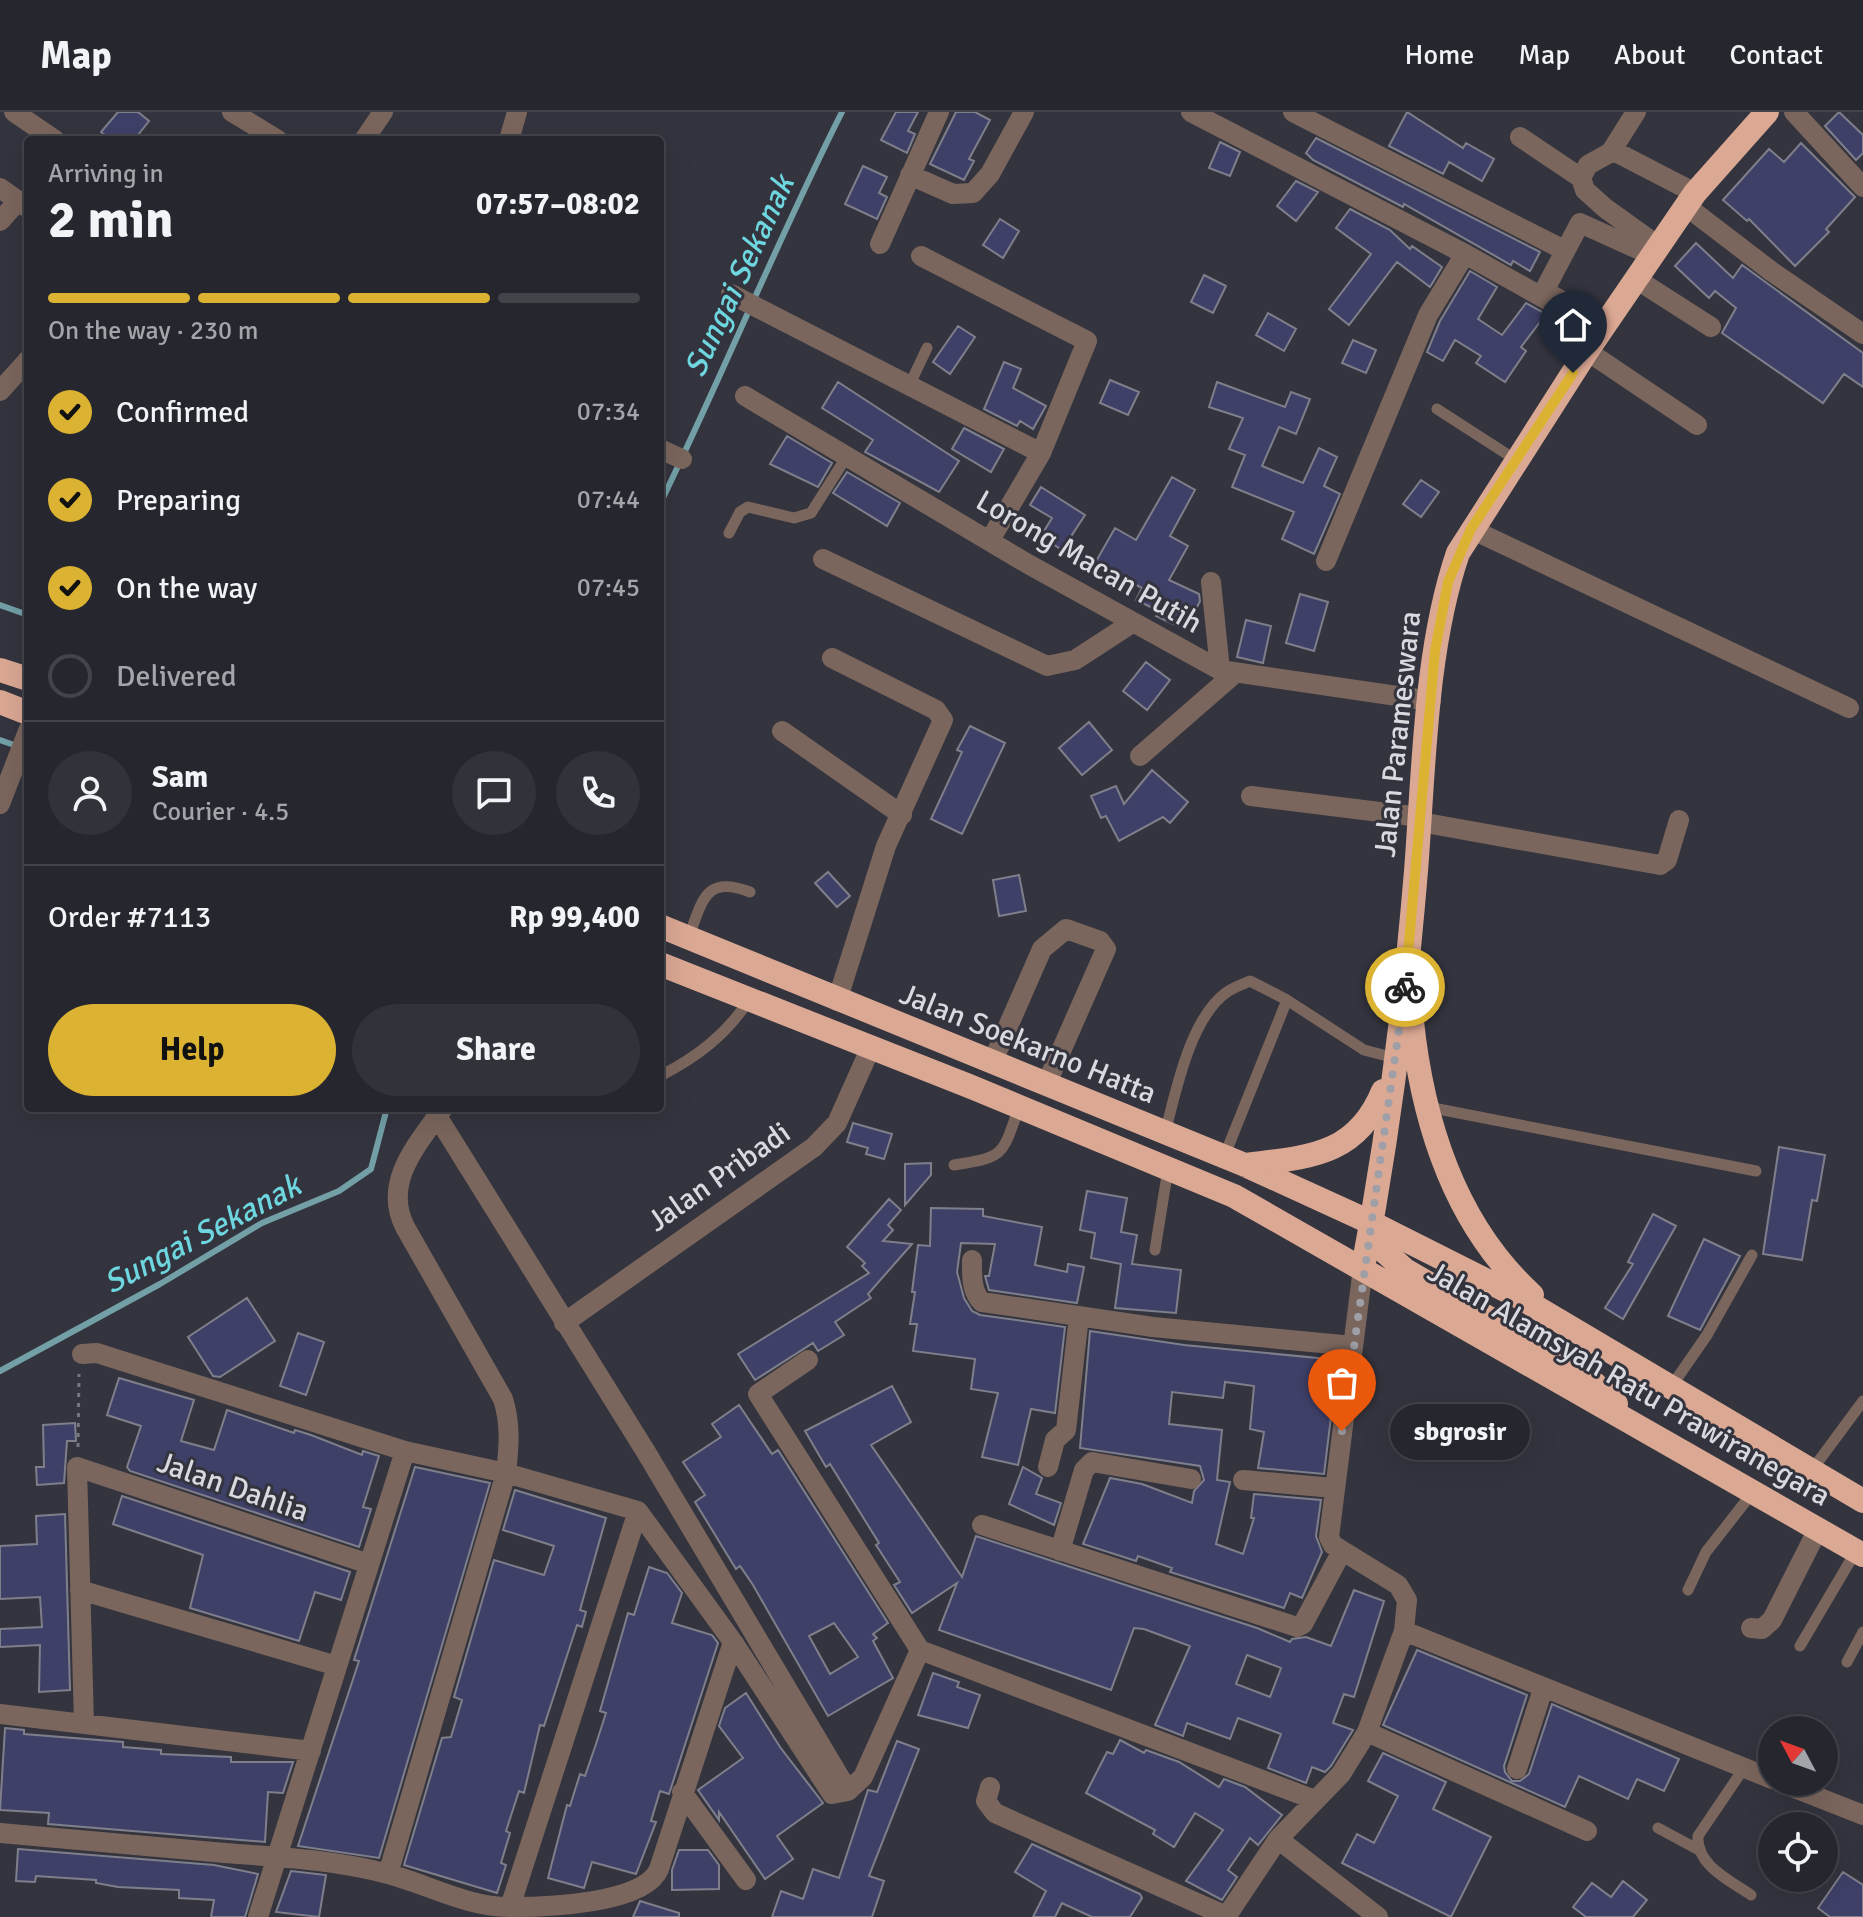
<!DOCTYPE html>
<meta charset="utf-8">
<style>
:root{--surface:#26272e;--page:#32333a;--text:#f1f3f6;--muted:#a4a5aa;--line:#42444a;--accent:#dcb233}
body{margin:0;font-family:Signika,sans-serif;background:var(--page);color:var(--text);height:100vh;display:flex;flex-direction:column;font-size:30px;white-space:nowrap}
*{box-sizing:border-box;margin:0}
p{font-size:26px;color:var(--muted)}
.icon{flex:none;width:44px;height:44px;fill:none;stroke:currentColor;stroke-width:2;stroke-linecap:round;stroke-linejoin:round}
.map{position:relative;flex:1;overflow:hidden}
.sheet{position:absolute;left:24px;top:24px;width:640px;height:976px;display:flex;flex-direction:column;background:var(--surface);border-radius:8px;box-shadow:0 8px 32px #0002,0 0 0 2px var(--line)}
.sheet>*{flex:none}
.needle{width:52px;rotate:311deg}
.fabs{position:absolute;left:1758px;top:1604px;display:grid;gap:16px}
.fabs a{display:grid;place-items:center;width:80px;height:80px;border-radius:50%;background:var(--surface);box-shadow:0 8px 32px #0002,0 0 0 2px var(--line);font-size:40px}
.pin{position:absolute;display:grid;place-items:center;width:68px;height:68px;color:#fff;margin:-82px -34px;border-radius:50% 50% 50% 0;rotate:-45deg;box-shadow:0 0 8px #0007}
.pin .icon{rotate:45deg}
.courier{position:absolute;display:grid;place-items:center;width:80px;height:80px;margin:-40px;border:6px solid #dcb233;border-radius:50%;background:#fff;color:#222;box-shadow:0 2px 10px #0007}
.bubble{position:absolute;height:56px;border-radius:28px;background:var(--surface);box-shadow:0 8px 32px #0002,0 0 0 2px var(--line);font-size:26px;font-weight:700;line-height:56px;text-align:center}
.overview em{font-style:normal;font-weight:700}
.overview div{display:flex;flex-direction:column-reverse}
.overview{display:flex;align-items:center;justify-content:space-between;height:136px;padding:0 24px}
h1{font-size:52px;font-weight:700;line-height:60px}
.bar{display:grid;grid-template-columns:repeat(4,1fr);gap:12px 8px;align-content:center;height:96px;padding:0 24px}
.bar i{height:10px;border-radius:6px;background:var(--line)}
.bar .on{background:var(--accent)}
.bar p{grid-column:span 4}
.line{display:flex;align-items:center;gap:20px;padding:0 24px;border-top:2px solid var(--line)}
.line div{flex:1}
.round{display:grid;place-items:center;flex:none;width:84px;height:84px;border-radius:42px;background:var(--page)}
ol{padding:0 24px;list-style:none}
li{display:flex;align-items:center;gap:24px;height:88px}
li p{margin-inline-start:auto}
li .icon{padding:8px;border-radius:50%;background:var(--accent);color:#111;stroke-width:4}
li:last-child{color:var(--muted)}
li i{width:44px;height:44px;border:4px solid var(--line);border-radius:50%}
.button{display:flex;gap:16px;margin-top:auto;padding:16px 24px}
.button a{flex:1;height:92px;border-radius:48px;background:var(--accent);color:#111;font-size:32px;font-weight:700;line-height:92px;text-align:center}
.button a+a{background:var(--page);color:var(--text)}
header{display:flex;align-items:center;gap:48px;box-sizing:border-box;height:112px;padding:0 40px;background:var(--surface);border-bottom:2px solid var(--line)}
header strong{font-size:38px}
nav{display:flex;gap:44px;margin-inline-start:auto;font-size:28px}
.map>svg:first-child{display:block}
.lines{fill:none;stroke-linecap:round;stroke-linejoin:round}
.stream{stroke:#73a0a7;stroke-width:6}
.building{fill:#3f4068;stroke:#7e7f8a;stroke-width:2;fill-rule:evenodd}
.path{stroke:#777780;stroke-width:3;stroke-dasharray:4 6;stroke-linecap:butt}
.lane{stroke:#7b665d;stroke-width:11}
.street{stroke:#7b665d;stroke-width:20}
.highway{stroke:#dba893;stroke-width:24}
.done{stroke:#9f9fa7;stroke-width:8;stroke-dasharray:0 14.4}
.route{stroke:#dcb233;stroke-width:10}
.labels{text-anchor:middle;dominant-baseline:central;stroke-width:6;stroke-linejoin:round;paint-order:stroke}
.street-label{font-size:30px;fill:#d9d9e0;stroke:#33343e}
.water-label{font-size:32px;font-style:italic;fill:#6ed6df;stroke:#33343e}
</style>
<header>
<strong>Map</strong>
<nav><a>Home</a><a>Map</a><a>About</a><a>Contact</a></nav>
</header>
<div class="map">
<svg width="1863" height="1805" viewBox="0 0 1863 1805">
<rect width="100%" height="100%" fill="#33343e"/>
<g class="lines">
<!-- stream -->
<path class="stream" d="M660,392c63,-130 117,-263 182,-392
M0,493l28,10
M0,628l17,6
M0,1259l160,-87 102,-61 77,-32 32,-22 16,-61"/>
</g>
<!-- building -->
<path class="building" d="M118,0h20l11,9 -15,19h-24l-9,-8z
M896,0h22l-10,19 7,3 -8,19 -26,-13z
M956,0h19l15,8 -21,39 5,2 -10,19 -34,-16z
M1407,0l56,36 3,-5 28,16 -12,22 -33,-19 -6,12 -54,-28z
M1839,0l24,23v18l-7,7 -31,-34z
M1316,26l224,114 -10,19 -17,-10 -2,4 -107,-61 -1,3 -90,-47 -7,-7z
M1220,30l20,10 -10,24 -21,-8z
M1801,31l54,54 -29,32 3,3 -34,34 -46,-47 -2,2 -24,-21 46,-51 15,13z
M863,54l24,11 -8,16 8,4 -10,22 -32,-15z
M1296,69l22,11 -22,29 -19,-15z
M1350,97l40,21 20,19 2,-3 30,21 -12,20 -33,-25 -48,63 -20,-16 42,-55 -35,-26z
M1000,107l19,12 -16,27 -20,-13z
M1696,131l37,35 9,-13 121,88v34l-19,-13 -21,29 -101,-70 14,-25 -21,-17 -6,7 -34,-32z
M1470,159l27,16 -19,32 24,16 24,-32 20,11 -25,33 5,4 -21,31 -29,-19 5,-7 -26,-16 -12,21 -16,-9 13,-31z
M1204,163l22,11 -13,27 -22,-11z
M1268,201l28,16 -12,22 -28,-16z
M958,214l17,11 -25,37 -17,-12z
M1353,228l23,10 -10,23 -24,-10z
M1004,250l17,7 -8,19 33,18 -13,23 -13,-8 -3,5 -33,-17z
M1110,268l29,12 -11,23 -28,-12z
M838,270l121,79 -20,31 -74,-40 8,-12 -51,-32z
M1217,270l68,25 6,-15 19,7 -14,35 -17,-7 -17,39 41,17 16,-35 18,9 -13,29 16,8 -26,60 -32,-15 12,-27 -62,-25 13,-32 -16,-6 14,-31 -34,-11z
M964,316l40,21 -13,23 -39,-23z
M787,324l45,27 -14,24 -48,-23z
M847,360l53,31 -13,23 -54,-33z
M1172,365l23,13 -25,46 18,10 -19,34 30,14 1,7 -14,29 -30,-14 3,-5 -23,-11 6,-12 -47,-25 20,-35 21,12z
M1421,368l18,12 -18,25 -18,-13z
M1041,375l44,28 -23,35 -21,-14 11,-18 -22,-13z
M1300,482l28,8 -14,49 -28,-8z
M1246,508l25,6 -8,37 -26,-6z
M1146,550l24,18 -23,30 -24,-19z
M1089,610l23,28 -30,25 -23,-27z
M970,614l35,17 -43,91 -31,-15 31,-67 -5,-2z
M1152,658l36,32 -18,21 -7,-6 -44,24 -13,-25 -5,2 -10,-22 25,-10 8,18z
M828,760l22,24 -13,11 -22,-24z
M1019,763l7,36 -27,5 -6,-36z
M853,1011l39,11 -8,25 -18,-5 2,-6 -21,-6z
M1779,1035l46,8 -8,46 -5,-1 -10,60 -39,-6z
M931,1051v12l-26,30v-41z
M1087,1079l40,7 -6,34 16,3 -5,29 49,6 -5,43 -61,-5 6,-44 -30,-6 4,-25 -15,-3z
M889,1087l12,11 -13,15 5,5 -10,11 29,3 -44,50 3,4 -36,24 9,13 -26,16 -5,-8 -58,37 -17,-26 131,-81 -7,-7 3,-3 -18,-16z
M931,1096l52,1v7l59,11 -7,38 32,7 1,-8 16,3 -7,36 -88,-13 -4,-14h4l6,-32 -34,-1 -4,29 7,26 8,13 8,4 85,12 -10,86 -24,-4 -13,56 -36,-8 16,-64 -27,-4 4,-30 -62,-8 4,-27h-7l5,-32h-3l6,-47 12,1z
M1653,1102l23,12 -53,93 -18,-11 28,-44 -5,-2z
M1704,1127l36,17 -40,74 -32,-14z
M247,1186l28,43 -55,36 -7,-1 -25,-39z
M1090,1219l94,14 154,15 -14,114 -66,-6 6,-36 -14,-3 4,-43 -29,-4 -2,16 -51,-6 -3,32 53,6 -5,50 13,2 -14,62 27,10 11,-36h-3l3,-24 67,6 -5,36 6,16 -20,46 -12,-5 -6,15 -114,-36 2,-4 -34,-12 -2,5 -53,-17 27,-66 32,6 50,19 2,-12 10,-11 -4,-14 -120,-18z
M298,1221l26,9 -18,53 -26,-9z
M119,1266l75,22 -13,41 33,9 13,-40 67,23 1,-3 16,5 51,20 1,-4 16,5 -16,51 8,2 -12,38 -229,-76 -3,-4 14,-41 -34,-11z
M892,1274l19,36 -40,23 91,132 14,-41 281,92 33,14 2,-3 14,-2 25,9 23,-56 30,11 -30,96 -10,-3 -11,29 20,7 -22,36 -6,6 -13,-5 -6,16 -38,-15 13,-34 -43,-16 -8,21 -43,-16 -4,13 -28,-11 35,-79 -46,-17 -10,-1 -23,62 -172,-60 18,-47 -45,30 -18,-28 6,-3 -24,-37 3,-2 -49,-79 -4,3 -21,-36zM1247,1543l34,13 -11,29 -34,-13z
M739,1293l33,49 6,-4 110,173 -15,11 4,4 -4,3 20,37 -65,38 -75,-131 -13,-19 -4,3 -41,-67 10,-7 -22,-33 38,-25 -9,-13zM834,1511l24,34 -28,17 -21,-38z
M75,1311l1,18h-9l-3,42 -27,2 -1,-18h8l-1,-42z
M415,1355l75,16 -111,375 -81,-12 61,-185 -5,-1z
M1023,1355l19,11 -6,16 25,9 -7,22 -45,-21z
M515,1378l91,28 -26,92 6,2 -4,15 -5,-2 -33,101 -4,-1 -16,68 -5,-2 -13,40 4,2 -9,30 5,2 -9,28 -93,-28 38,-127 9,-1 11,-37 -8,-3 40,-137 50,15 10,-29 -51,-16z
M122,1384l228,76 -9,28 -26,-8 -16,49 -109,-33 13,-53 -90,-31z
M65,1402l5,176 -31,2 1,-47 -40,2v-18l42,-2 -2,-30 -40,2v-53l37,-2 -1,-28z
M649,1455l18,6 15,20 -10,30 40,12 6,8 -49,151 -9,-3 -9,30 5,1 -20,52 -44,-12 -8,26 -36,-10 19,-73 3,1 10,-32 5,2 11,-32 10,-31 -6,-2 28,-98 6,2z
M1417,1538l110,45 -23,71 1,6 7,9h8l9,-7 23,-70 127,55 -15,32 -27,-12 -9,20 -49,-23 -14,31 -182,-82z
M933,1561l26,9 -2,5 23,8 -12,33 -50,-13z
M746,1581l34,54 43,56 -46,33 16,23 -28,20 -46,-67v8l-21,-30 45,-32 -24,-32 6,-18z
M5,1616l19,2v4l99,8v5l38,3v4l70,3v5h62l-10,31 -15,-1 -3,50 -217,-18 1,-11 -49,-3z
M1120,1628l24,13 2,-3 33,12 40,25 5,-8 21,8 37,28 -24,30 -8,-7 -22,32 9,7 -15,23 -36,-19 37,-51 -28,-17 -21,34 -21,-13 2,-4 -69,-37 21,-41 6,2z
M897,1629l22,8 -50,127 15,5 -12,36h-100l9,-26 22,8 10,-30 26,9 29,-88 9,2z
M1383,1641l63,29 -13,27 58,28 -40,80 -109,-54 15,-29 17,9 24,-47 -30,-15z
M1032,1732l108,50 2,4 -12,19h-38l-30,-14 -7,14h-22l13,-26 -31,-19z
M18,1737l196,16 44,9 -13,43h-34l3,-17 -35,-2v-8l-61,-3 -22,-4v-3l-60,-4 -1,6 -19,-1z
M679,1738h29l11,15v24l-47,1v-20z
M291,1759l35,4 -7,42 -43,-5z
M1843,1760l20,13v32h-33l-12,-9z
M1623,1769l24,19 -14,17h-47l-13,-10 19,-24 19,14z
M640,1789l39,12v4h-46z"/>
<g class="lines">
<!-- path -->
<path class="path" d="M78,1335l1,-73"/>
<!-- lane -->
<path class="lane" d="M910,272l17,-36
M1437,297l79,51
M729,421l11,-21 8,-5 46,11 17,-5 36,-57
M689,824c14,-37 17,-61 61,-44
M660,964c37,-19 66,-41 89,-76
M1428,995l328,64
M1165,1021c11,-42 25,-115 62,-141 7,-5 16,-8 23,-11l37,19
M1224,1045l63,-157 77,50 31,8
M954,1053c51,-8 48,-9 65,-58
M1155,1138l13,-81
M1671,1275l36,-52 45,-80
M1812,1358l51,-69
M1688,1478l18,-38 47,-60
M1800,1534l56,-95
M1847,1550l16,-30
M1744,1656l-46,68c-2,29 31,44 53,59
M1658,1716l39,21"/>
<!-- street -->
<path class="street" d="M14,0l41,28
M232,0l46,28
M1191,0l274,142 136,76
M1293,0l271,138
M1636,0l-24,38 83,43
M1794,0l69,75
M1520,25l61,41 4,12 20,18 53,38
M364,28l19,-28
M509,28l8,-28
M910,63l43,19 20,-1 17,-19 34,-62
M1581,66l7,-13 25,-14
M0,76l28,20
M1686,94l85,65 92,63
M0,109l18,-20
M880,132l59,-132
M921,144l166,85 -46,112 -51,87
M1636,167l75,48
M731,182l310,159
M1559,187l-15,-8 36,-68 71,32
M1587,239l110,74
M0,279l28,-31
M745,284l283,168 192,106 211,31
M660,337l22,10
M1471,417l378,179
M823,447l224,107 28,-6 57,-37
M1326,449l102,-246 37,-61
M1211,470l9,88
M832,546l104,52 7,10 -57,126 -49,155
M782,619l120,84
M1140,644l93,-81
M1251,684l169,21
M0,692l28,-73
M1420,710l240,43 7,-5 12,-40
M992,951l50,-114 24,-20 34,12 6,8 -60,136
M437,1004l209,336 202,339
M972,1148c0,14 -1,32 10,42l171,25 200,19
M564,1211l250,-176 23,-24 34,-76
M82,1242l15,-1 308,98 101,22 132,38 95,131 99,152 16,-3 15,-14 57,-127
M808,1248l-50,34 162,256 395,150
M1048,1355l7,-27 11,-10 13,-114
M1243,1368l91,8
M982,1413l315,102 6,-3 39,-73
M1060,1439l24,-81 8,-8 99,17
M80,1478l257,76
M1751,1516l11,1 10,-9 46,-91
M1404,1519l368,148
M0,1602l311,37
M84,1612l-7,-257 292,97
M1367,1620l220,99
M1517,1657l26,-80
M1779,1670l84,33
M990,1675l-4,14 9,12 231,103
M682,1680l64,88
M0,1721c75,7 150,13 225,20 53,4 112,7 163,21 42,11 78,33 123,33 35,0 134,-3 148,-38l74,-227
M1278,1727l100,78
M388,1762l118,-401c3,-26 5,-49 -3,-74l-98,-172c-23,-45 13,-83 38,-119
M510,1795l128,-396
M258,1805l147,-466
M1226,1805l52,-78 63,-65 26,-42 37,-101 3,-31 -9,-15 -65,-40 -4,-8 34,-269"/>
<!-- highway -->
<path class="highway" d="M0,558l28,9
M0,590l28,11
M660,814l585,239 127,58 147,74 344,204
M660,852l309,122 265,110 629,359
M1411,900c10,105 42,211 121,283
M1245,1053c62,-8 111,-8 138,-74
M1372,1111l13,29 20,18 176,101 35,33
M1363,1156c25,-131 42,-264 53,-397 8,-102 9,-222 42,-318l129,-202 108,-158 72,-81"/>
</g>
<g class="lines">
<!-- done -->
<path class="done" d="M1342,1319l63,-444"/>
<!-- route -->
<path class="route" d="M1405,875l30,-336 13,-69 23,-53 102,-156"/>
</g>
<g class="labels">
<!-- street labels -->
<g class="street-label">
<text transform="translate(1089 450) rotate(30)">Lorong Macan Putih</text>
<text transform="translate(1398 622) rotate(-84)">Jalan Parameswara</text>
<text transform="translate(1028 932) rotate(22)">Jalan Soekarno Hatta</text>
<text transform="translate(719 1065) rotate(-35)">Jalan Pribadi</text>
<text transform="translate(1629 1272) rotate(30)">Jalan Alamsyah Ratu Prawiranegara</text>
<text transform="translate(233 1375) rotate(19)">Jalan Dahlia</text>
</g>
<!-- water labels -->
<g class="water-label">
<text transform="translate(739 164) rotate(-65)">Sungai Sekanak</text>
<text transform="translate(202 1122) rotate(-28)">Sungai Sekanak</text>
</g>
</g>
</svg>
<div class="fabs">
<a><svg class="needle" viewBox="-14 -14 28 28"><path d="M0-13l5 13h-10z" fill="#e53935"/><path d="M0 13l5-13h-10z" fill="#a4a5aa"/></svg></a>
<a><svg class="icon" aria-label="locate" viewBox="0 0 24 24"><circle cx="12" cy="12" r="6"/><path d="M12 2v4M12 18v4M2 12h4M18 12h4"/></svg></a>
</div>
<div class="pin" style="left:1342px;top:1319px;background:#ea580c"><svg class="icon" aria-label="bag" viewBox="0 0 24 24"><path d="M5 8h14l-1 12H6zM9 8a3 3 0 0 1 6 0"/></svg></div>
<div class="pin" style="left:1573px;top:261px;background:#1f2937"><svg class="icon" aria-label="home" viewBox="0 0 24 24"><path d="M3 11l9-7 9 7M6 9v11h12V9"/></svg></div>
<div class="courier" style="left:1405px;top:875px"><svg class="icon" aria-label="bike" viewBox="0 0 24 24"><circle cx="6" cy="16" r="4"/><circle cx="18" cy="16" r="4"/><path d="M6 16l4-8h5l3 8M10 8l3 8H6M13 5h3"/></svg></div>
<div class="bubble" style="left:1390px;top:1292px;width:140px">sbgrosir</div>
<section class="sheet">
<div class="overview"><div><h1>2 min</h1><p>Arriving in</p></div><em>07:57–08:02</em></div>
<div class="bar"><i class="on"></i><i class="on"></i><i class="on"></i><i></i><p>On the way · 230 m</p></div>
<ol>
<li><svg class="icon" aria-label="check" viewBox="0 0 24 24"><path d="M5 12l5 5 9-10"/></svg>Confirmed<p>07:34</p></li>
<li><svg class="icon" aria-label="check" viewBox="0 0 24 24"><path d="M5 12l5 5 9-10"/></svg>Preparing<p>07:44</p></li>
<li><svg class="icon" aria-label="check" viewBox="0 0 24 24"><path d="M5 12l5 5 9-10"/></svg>On the way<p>07:45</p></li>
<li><i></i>Delivered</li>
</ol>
<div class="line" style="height:144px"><a class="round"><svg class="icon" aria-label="person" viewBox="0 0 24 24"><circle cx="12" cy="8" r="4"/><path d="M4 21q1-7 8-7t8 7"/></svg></a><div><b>Sam</b><p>Courier · 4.5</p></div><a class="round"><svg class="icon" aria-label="chat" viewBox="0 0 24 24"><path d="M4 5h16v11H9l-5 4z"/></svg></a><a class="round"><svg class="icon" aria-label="phone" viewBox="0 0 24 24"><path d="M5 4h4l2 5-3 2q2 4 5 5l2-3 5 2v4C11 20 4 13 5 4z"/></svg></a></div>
<div class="line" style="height:104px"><div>Order #7113</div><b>Rp 99,400</b></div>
<div class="button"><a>Help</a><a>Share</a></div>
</section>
</div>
